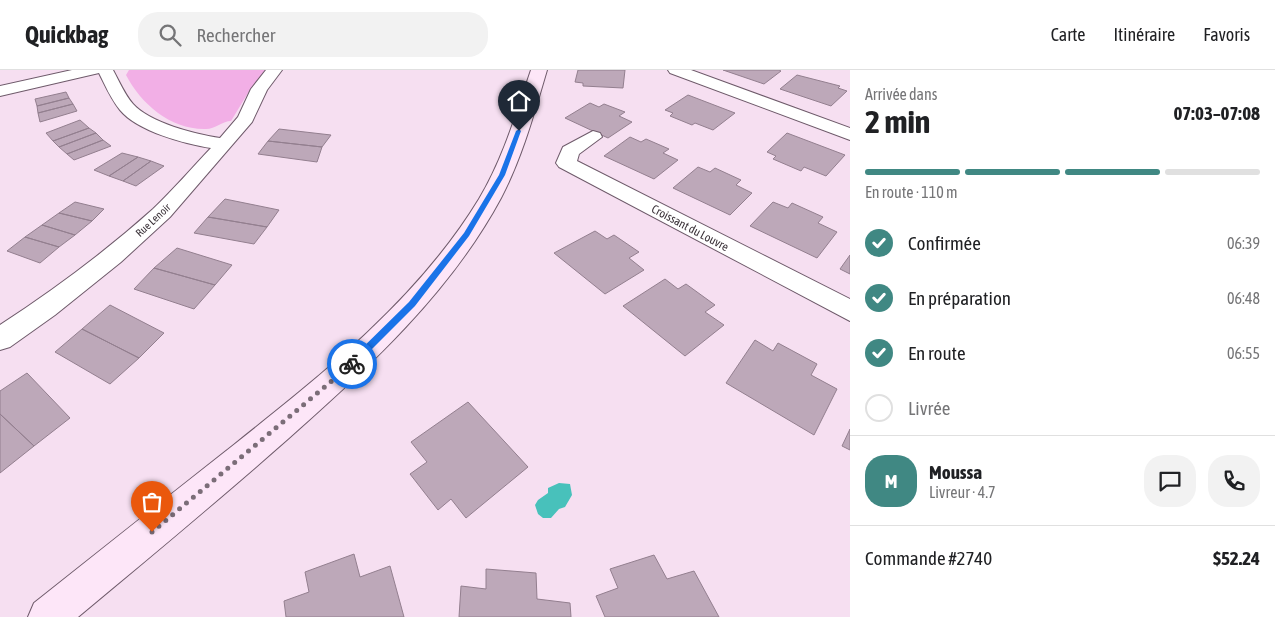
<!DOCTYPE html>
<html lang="fr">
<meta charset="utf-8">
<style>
:root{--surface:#fff;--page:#f2f2f2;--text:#202124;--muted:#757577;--line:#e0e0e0;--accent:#408883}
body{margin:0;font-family:"Asap Condensed",sans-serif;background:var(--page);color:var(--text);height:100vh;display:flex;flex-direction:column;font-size:19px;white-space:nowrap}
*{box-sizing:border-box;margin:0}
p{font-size:16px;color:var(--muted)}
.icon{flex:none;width:28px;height:28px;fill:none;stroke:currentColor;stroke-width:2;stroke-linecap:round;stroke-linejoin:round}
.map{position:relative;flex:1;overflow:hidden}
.details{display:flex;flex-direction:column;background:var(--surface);width:425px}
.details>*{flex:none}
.pin{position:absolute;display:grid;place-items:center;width:42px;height:42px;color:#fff;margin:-51px -21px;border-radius:50% 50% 50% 0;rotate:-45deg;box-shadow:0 0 5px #0007}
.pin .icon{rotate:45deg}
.courier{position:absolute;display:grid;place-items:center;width:50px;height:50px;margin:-25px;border:4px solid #1a73e8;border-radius:50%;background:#fff;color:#222;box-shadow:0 1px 6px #0007}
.summary em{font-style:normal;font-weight:700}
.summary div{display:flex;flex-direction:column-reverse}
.summary{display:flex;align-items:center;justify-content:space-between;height:85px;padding:0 15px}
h1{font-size:32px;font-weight:700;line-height:38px}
.bar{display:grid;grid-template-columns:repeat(4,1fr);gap:8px 5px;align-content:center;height:60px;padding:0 15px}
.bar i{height:6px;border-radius:4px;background:var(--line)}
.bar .on{background:var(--accent)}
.bar p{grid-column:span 4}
.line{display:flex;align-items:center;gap:12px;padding:0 15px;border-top:1px solid var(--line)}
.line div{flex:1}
.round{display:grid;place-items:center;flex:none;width:52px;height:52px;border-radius:20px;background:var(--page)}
ol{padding:0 15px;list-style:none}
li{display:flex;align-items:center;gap:15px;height:55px}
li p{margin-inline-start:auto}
li .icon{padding:5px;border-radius:50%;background:var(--accent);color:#fff;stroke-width:4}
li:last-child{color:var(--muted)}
li i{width:28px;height:28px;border:2px solid var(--line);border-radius:50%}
header{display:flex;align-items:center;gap:30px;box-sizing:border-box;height:70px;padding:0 25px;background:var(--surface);border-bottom:1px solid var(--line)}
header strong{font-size:24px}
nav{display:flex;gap:28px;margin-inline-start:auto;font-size:18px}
.search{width:350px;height:45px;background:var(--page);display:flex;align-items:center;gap:12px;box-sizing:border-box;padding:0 18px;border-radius:20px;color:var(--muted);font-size:19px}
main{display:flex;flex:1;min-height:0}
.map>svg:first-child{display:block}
.green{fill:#f2afe6}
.water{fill:#48c1bb}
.building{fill:#bda8b9;stroke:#937f8f}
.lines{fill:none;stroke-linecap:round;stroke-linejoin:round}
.street-casing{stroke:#6e5a6a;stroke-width:2}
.secondary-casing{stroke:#6e5a6a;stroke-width:2}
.street{fill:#fff;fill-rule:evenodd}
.secondary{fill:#fde6f8;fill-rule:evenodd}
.route{fill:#1a73e8}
.done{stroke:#7b6d78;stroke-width:5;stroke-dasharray:0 9}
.labels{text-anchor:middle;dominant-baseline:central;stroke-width:4.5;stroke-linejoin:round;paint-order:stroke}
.far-street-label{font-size:11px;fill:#393037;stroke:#fff}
.street-label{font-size:12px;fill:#393037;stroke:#fff}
</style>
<header>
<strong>Quickbag</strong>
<div class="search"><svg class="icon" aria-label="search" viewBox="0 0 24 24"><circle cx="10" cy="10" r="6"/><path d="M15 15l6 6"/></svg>Rechercher</div>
<nav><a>Carte</a><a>Itinéraire</a><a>Favoris</a></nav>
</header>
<main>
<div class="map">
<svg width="850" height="547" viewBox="0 0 850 547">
<rect width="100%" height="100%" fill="#f6dff1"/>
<!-- green -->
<path class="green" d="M129,0h136l-14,18 -20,33c-8,0 -16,8 -25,8 -35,1 -65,-25 -80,-54z"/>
<!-- water -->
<path class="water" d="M559,413l11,1 2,11 -7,12 -6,2 -8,9h-8l-5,-4 -3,-9 3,-5 10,-7v-5z"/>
<!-- building -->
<path class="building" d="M578,0h47l-2,18 -40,-2v-3l-8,-1z
M723,0h56l2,1 -17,13z
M797,5l43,11 -2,2 9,3 -16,15 -51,-17z
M66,22l3,6 -32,8 -2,-7z
M688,25l47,18 -22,17 -18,-7 -3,2 -22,-9 3,-3 -8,-3z
M69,28l4,6 -35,9 -1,-7z
M590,33l9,4 5,-3 21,8 -6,4 13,6 -24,16 -43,-20z
M73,34l4,7 -37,11 -2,-9z
M80,50l9,8 -36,13 -7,-8z
M89,58l7,5 -37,14 -6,-6z
M279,59l52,6 -9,12 -54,-6z
M96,63l7,7 -36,14 -8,-7z
M787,63l58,22 -19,21 -22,-9 -3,4 -28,-12 3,-3 -9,-4z
M630,67l11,5 5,-3 23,10 -6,4 15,7 -24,19 -50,-23z
M103,70l8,6 -37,14 -7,-6z
M268,71l54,6 -5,15 -59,-8z
M122,83l16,4 -29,19 -15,-6z
M138,87l13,4 -28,20 -14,-5z
M151,91l13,5 -28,20 -13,-5z
M698,97l12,5 5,-4 26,12 -5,5 16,8 -22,22 -57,-27z
M225,129l54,11 -12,17 -59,-10z
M75,132l29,7 -12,12 -33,-8z
M773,132l15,6 4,-5 31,14 -5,6 19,9 -20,26 -67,-32z
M59,143l33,8 -17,14 -33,-10z
M208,147l59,10 -13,17 -60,-11z
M42,155l33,10 -16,12 -34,-10z
M595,161l12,8 7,-4 25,17 -10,6 15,12 -39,24 -51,-41z
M25,167l34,10 -19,16 -33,-12z
M177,178l55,17 -17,20 -61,-17z
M850,185v19l-10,-5z
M154,198l61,17 -21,24 -60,-20z
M665,209l13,10 8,-5 29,21 -10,7 19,13 -39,31 -62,-50z
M110,235l54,28 -25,25 -57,-29z
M82,259l57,29 -29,26 -55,-32z
M755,270l18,11 5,-8 39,21 -6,11 26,14 -23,46 -88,-52z
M27,303l43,45 -36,28 -34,-32v-23z
M468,332l60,65 -62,51 -15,-19 -13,11 -28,-36 17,-12 -16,-20z
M0,344l34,32 -34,27z
M850,359v21l-8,-4z
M354,484l6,23 30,-11 14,51h-118l-2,-16 25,-9 -4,-20z
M654,485l13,24 27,-8 25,46h-114l-9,-21 22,-8 -8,-19z
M486,499l50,4 1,26 33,4 1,14h-112l2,-31 25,3z"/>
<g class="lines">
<defs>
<path id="street" d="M72,0h41c6,11 12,25 20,34 17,19 62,30 87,34l18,-21 13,-28 15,-19h16l-15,20 -15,32 -82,95 -49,45 -66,53 -45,32 -10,3v-25c54,-35 105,-73 153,-116 20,-19 39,-41 58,-61 -26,-4 -74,-17 -91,-38 -9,-11 -15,-25 -21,-37l-99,23v-10z
M668,0h23l159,58v12l-180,-67z
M593,61l7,2 2,4 -23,17 -2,7 273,138v22l-291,-154 -3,-4 7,-16z"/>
<path id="secondary" d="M531,0h16c-13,44 -25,88 -46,128 -51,95 -133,170 -212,240 -69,61 -140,120 -211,179h-50l6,-14c64,-51 128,-102 192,-152 92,-73 191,-150 253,-252 24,-40 37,-85 52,-129z"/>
</defs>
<!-- street casing -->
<use href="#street" class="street-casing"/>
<!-- secondary casing -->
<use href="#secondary" class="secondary-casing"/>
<!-- street -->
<use href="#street" class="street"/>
<!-- secondary -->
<use href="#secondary" class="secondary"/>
</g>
<!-- route -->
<path class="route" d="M519,59l2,2 -16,44 -36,61 -54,70 -60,60h-6v-5l60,-59 55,-69 35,-58 17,-44z"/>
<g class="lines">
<!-- done -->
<path class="done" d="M152,462l200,-168"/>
</g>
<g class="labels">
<!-- far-street labels -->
<g class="far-street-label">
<text transform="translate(153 150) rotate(-43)">Rue Lenoir</text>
</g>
<!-- street labels -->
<g class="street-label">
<text transform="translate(690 158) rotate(28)">Croissant du Louvre</text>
</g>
</g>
</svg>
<div class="pin" style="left:152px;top:462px;background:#ea580c"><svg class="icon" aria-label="bag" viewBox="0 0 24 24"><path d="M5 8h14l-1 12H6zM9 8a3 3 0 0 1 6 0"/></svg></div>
<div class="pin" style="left:519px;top:61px;background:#1f2937"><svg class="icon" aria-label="home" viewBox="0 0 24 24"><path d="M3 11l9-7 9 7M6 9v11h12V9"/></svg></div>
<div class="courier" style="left:352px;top:294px"><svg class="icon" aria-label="bike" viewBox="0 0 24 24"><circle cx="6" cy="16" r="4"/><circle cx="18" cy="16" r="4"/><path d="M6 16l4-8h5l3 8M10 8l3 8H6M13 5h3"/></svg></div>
</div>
<section class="details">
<div class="summary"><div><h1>2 min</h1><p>Arrivée dans</p></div><em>07:03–07:08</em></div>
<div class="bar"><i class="on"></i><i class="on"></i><i class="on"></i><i></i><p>En route · 110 m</p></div>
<ol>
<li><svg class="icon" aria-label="check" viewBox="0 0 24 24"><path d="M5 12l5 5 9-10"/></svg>Confirmée<p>06:39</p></li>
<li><svg class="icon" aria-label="check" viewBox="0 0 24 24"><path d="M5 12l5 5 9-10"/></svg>En préparation<p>06:48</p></li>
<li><svg class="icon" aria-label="check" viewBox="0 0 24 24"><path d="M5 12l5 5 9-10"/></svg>En route<p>06:55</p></li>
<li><i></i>Livrée</li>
</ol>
<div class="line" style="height:90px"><b class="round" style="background:var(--accent);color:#fff">M</b><div><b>Moussa</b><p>Livreur · 4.7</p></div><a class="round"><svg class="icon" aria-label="chat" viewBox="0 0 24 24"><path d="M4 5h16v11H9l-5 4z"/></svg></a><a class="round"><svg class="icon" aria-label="phone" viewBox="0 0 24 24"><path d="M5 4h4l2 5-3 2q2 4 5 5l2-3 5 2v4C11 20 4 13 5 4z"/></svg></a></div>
<div class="line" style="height:65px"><div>Commande #2740</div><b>$52.24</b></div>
</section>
</main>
